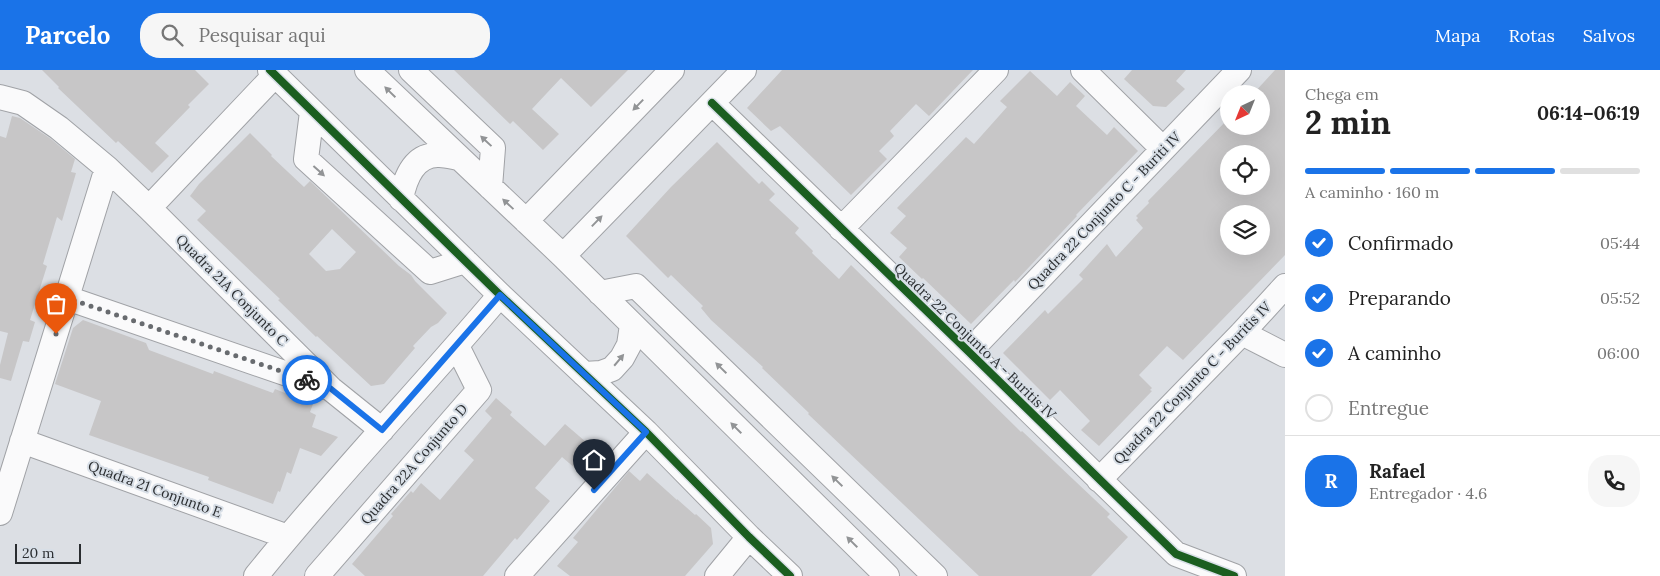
<!DOCTYPE html>
<html lang="pt">
<meta charset="utf-8">
<style>
:root{--surface:#fff;--page:#f6f6f6;--text:#222;--muted:#767676;--line:#e0e0e0;--accent:#1a73e8}
body{margin:0;font-family:Lora,serif;background:var(--page);color:var(--text);height:100vh;display:flex;flex-direction:column;font-size:19px;white-space:nowrap}
*{box-sizing:border-box;margin:0}
p{font-size:16px;color:var(--muted)}
.icon{flex:none;width:28px;height:28px;fill:none;stroke:currentColor;stroke-width:2;stroke-linecap:round;stroke-linejoin:round}
.map{position:relative;flex:1;overflow:hidden}
.details{display:flex;flex-direction:column;background:var(--surface);width:375px}
.details>*{flex:none}
.needle{width:32px;rotate:223deg}
.controls{position:absolute;left:1220px;top:15px;display:grid;gap:10px}
.controls a{display:grid;place-items:center;width:50px;height:50px;border-radius:50%;background:var(--surface);box-shadow:0 5px 20px #0002;font-size:25px}
.scale{position:absolute;left:15px;bottom:12px;width:66px;box-sizing:border-box;padding-left:5px;border:2px solid #2a2d30;border-top:0;font-size:14px;line-height:18px;white-space:nowrap;color:#2a2d30;-webkit-text-stroke:4px #d8dfe7;paint-order:stroke}
.pin{position:absolute;display:grid;place-items:center;width:42px;height:42px;color:#fff;margin:-51px -21px;border-radius:50% 50% 50% 0;rotate:-45deg;box-shadow:0 0 5px #0007}
.pin .icon{rotate:45deg}
.courier{position:absolute;display:grid;place-items:center;width:50px;height:50px;margin:-25px;border:4px solid #1a73e8;border-radius:50%;background:#fff;color:#222;box-shadow:0 1px 6px #0007}
.headline em{font-style:normal;font-weight:700}
.headline div{display:flex;flex-direction:column-reverse}
.headline{display:flex;align-items:center;justify-content:space-between;height:85px;padding:0 20px}
h1{font-size:32px;font-weight:700;line-height:38px}
.bar{display:grid;grid-template-columns:repeat(4,1fr);gap:8px 5px;align-content:center;height:60px;padding:0 20px}
.bar i{height:6px;border-radius:4px;background:var(--line)}
.bar .on{background:var(--accent)}
.bar p{grid-column:span 4}
.line{display:flex;align-items:center;gap:12px;padding:0 20px;border-top:1px solid var(--line)}
.line div{flex:1}
.round{display:grid;place-items:center;flex:none;width:52px;height:52px;border-radius:20px;background:var(--page)}
ol{padding:0 20px;list-style:none}
li{display:flex;align-items:center;gap:15px;height:55px}
li p{margin-inline-start:auto}
li .icon{padding:5px;border-radius:50%;background:var(--accent);color:#fff;stroke-width:4}
li:last-child{color:var(--muted)}
li i{width:28px;height:28px;border:2px solid var(--line);border-radius:50%}
header{display:flex;align-items:center;gap:30px;box-sizing:border-box;height:70px;padding:0 25px;background:var(--accent);color:#fff}
header strong{font-size:24px}
nav{display:flex;gap:28px;margin-inline-start:auto;font-size:18px}
.search{width:350px;height:45px;background:var(--page);display:flex;align-items:center;gap:12px;box-sizing:border-box;padding:0 18px;border-radius:20px;color:var(--muted);font-size:19px}
main{display:flex;flex:1;min-height:0}
.map>svg:first-child{display:block}
.building{fill:#c7c6c7;fill-rule:evenodd}
.lines{fill:none;stroke-linecap:round;stroke-linejoin:round}
.minor-casing{stroke:#a0a2a6;stroke-width:26}
.minor{stroke:#fafafb;stroke-width:24}
.cycleway-casing{stroke:#d8dfe7;stroke-width:11}
.cycleway{stroke:#1b5e20;stroke-width:8}
.oneway{fill:#929496}
.done{stroke:#686b6f;stroke-width:5;stroke-dasharray:0 9}
.route{stroke:#1a73e8;stroke-width:6}
.labels{text-anchor:middle;dominant-baseline:central;stroke-width:4;stroke-linejoin:round;paint-order:stroke}
.street-label{font-size:14px;fill:#2a2d30;stroke:#d8dfe7}
</style>
<header>
<strong>Parcelo</strong>
<div class="search"><svg class="icon" aria-label="search" viewBox="0 0 24 24"><circle cx="10" cy="10" r="6"/><path d="M15 15l6 6"/></svg>Pesquisar aqui</div>
<nav><a>Mapa</a><a>Rotas</a><a>Salvos</a></nav>
</header>
<main>
<div class="map">
<svg width="1285" height="506" viewBox="0 0 1285 506">
<rect width="100%" height="100%" fill="#dcdfe4"/>
<!-- building -->
<path class="building" d="M42,0h153l14,14 -21,21 2,2 -35,36 14,13 -17,17 -34,-32 -2,2 -58,-55 1,-1z
M454,0h174l-37,37 -30,-29 -29,31 27,25 -16,16 -30,-29 -3,3z
M782,0h191l-44,46 -13,-12 -26,27 4,5 -15,15 8,8 -36,36 -71,-69 -9,5 -24,-23z
M1132,0h54l-10,11 9,8 -19,18 -13,-1 -29,-27z
M1275,0h10v185l-102,105 -16,-14 -28,29 13,13 -2,2 2,1 -53,55 -18,-16 9,-9 -30,-31 -10,10 -47,-47 42,-43 3,4 35,-35 -4,-4 28,-31 9,13 27,-29 -7,-8 2,-2 -2,-2 13,-13 -1,-2 81,-83v8h32v-32h-8zM1229,84h32v32h-32zM1229,144h32v32h-32z
M1030,1l27,25 13,-14 15,14 -9,10 31,29 7,-8 24,24 -62,64 1,1 -62,66 -1,-2 -43,44 -48,-46 -1,1 -23,-22 8,-9 -17,-15 16,-17 -9,-8 69,-71 8,7 33,-37 -7,-6z
M12,46l8,2 31,21 24,20 -4,13 5,1 -14,48 -5,-4 -14,47 4,2 -17,54 5,2 -6,20 -6,-1 -12,40 -11,-3v-13l8,-32 -8,-2v-195l6,2z
M250,63l22,22 -1,1 33,31 6,-6 89,85 12,9 4,6 32,32 -9,10 -7,4 -18,19 2,2 -31,36 -13,2 -54,-50 -1,1 -38,-37 2,-1 -83,-79 9,-9 -16,-15 9,-12zM332,159l24,23 -16,17 -14,2 -17,-17z
M717,72l42,42 3,-3 13,13 -6,6 30,28 -4,5 18,18 -1,2 27,26 12,-14 170,167 1,-1 88,83 -3,3 21,20 -37,39h-112l-171,-162 1,-1 -47,-45 1,-1 -52,-47 -10,-12 2,-2 -32,-31 -3,3 -42,-42 45,-49z
M83,250l63,23 3,7 64,24 1,-3 59,22 2,-4 38,15 -3,8 6,3 -4,12 26,10 -17,19 -21,-8 -9,26 -4,-2 -7,20 -2,-1 -5,13 -65,-24 1,-3 -120,-42 12,-34 -46,-17 18,-56z
M496,328l16,14 -2,3 35,31 20,-22 28,24 -17,21 -14,-12 -27,31 15,13 -33,39 -2,-2 -32,38h-118l-13,-12 41,-48 -2,-2 20,-23 2,2 8,-10 19,17 34,-40 -10,-9 28,-33 -7,-7z
M629,401l11,10 7,-8 30,27v-1l18,16 1,-1 15,14 2,16 -28,32h-115l-13,-10 21,-24 -5,-4z"/>
<g class="lines">
<defs>
<path id="minor" d="M270,0l230,225 146,137 103,105 41,39
M367,0l196,186 324,320
M411,0l82,78 -3,39
M1083,0l80,79
M0,27l23,6 36,25 48,40 42,40 182,181 51,41
M712,33l257,249 207,202 58,22
M312,42l-6,47 124,113 35,-11
M401,129c4,-21 13,-45 38,-44 7,0 14,2 20,3
M149,138l126,-133
M526,151l146,-151
M841,159l155,-159
M563,186l181,-186
M600,223l36,-7 299,290
M67,228l258,89
M1242,263l43,22
M969,282l270,-282
M584,304l17,-1 11,-4 10,-11 7,-13 3,-20
M22,371l266,96
M1099,410l143,-147 43,-47
M0,443l107,-345
M256,506c78,-97 164,-186 244,-281
M317,506l162,-186 -22,-44
M517,506l129,-144
M717,506l32,-39"/>
</defs>
<!-- minor casing -->
<use href="#minor" class="minor-casing"/>
<!-- minor -->
<use href="#minor" class="minor"/>
<defs>
<path id="cycleway" d="M270,0l230,225 146,137 103,105 41,39
M712,33l257,249 207,202 58,22"/>
</defs>
<!-- cycleway casing -->
<use href="#cycleway" class="cycleway-casing"/>
<!-- cycleway -->
<use href="#cycleway" class="cycleway"/>
</g>
<!-- one-way arrows -->
<defs><path id="oneway-solid" d="M-6-.8H1V-3.2L6.5 0L1 3.2V.8H-6Z" transform="scale(1.25)"/></defs>
<g class="oneway">
<use href="#oneway-solid" transform="translate(390 22) rotate(-136)"/>
<use href="#oneway-solid" transform="translate(638 35) rotate(134)"/>
<use href="#oneway-solid" transform="translate(486 71) rotate(-137)"/>
<use href="#oneway-solid" transform="translate(319 101) rotate(42)"/>
<use href="#oneway-solid" transform="translate(508 134) rotate(-137)"/>
<use href="#oneway-solid" transform="translate(597 151) rotate(-46)"/>
<use href="#oneway-solid" transform="translate(619 290) rotate(-50)"/>
<use href="#oneway-solid" transform="translate(721 298) rotate(-136)"/>
<use href="#oneway-solid" transform="translate(736 358) rotate(-135)"/>
<use href="#oneway-solid" transform="translate(837 411) rotate(-136)"/>
<use href="#oneway-solid" transform="translate(852 472) rotate(-135)"/>
</g>
<g class="lines">
<!-- done -->
<path class="done" d="M56,264l11,-36 240,82"/>
<!-- route -->
<path class="route" d="M307,310l23,8 52,42 118,-135 146,137 -52,58"/>
</g>
<g class="labels">
<!-- street labels -->
<g class="street-label">
<text transform="translate(1104 141) rotate(-46)">Quadra 22 Conjunto C - Buriti IV</text>
<text transform="translate(232 220) rotate(45)">Quadra 21A Conjunto C</text>
<text transform="translate(975 271) rotate(44)">Quadra 22 Conjunto A - Buritis IV</text>
<text transform="translate(1192 313) rotate(-46)">Quadra 22 Conjunto C - Buritis IV</text>
<text transform="translate(414 394) rotate(-49)">Quadra 22A Conjunto D</text>
<text transform="translate(155 419) rotate(20)">Quadra 21 Conjunto E</text>
</g>
</g>
</svg>
<div class="controls">
<a><svg class="needle" viewBox="-14 -14 28 28"><path d="M0-13l5 13h-10z" fill="#e53935"/><path d="M0 13l5-13h-10z" fill="#767676"/></svg></a>
<a><svg class="icon" aria-label="locate" viewBox="0 0 24 24"><circle cx="12" cy="12" r="6"/><path d="M12 2v4M12 18v4M2 12h4M18 12h4"/></svg></a>
<a><svg class="icon" aria-label="layers" viewBox="0 0 24 24"><path d="M12 4l9 5-9 5-9-5zM3 14l9 5 9-5"/></svg></a>
</div>
<div class="scale">20 m</div>
<div class="pin" style="left:56px;top:264px;background:#ea580c"><svg class="icon" aria-label="bag" viewBox="0 0 24 24"><path d="M5 8h14l-1 12H6zM9 8a3 3 0 0 1 6 0"/></svg></div>
<div class="pin" style="left:594px;top:420px;background:#1f2937"><svg class="icon" aria-label="home" viewBox="0 0 24 24"><path d="M3 11l9-7 9 7M6 9v11h12V9"/></svg></div>
<div class="courier" style="left:307px;top:310px"><svg class="icon" aria-label="bike" viewBox="0 0 24 24"><circle cx="6" cy="16" r="4"/><circle cx="18" cy="16" r="4"/><path d="M6 16l4-8h5l3 8M10 8l3 8H6M13 5h3"/></svg></div>
</div>
<section class="details">
<div class="headline"><div><h1>2 min</h1><p>Chega em</p></div><em>06:14–06:19</em></div>
<div class="bar"><i class="on"></i><i class="on"></i><i class="on"></i><i></i><p>A caminho · 160 m</p></div>
<ol>
<li><svg class="icon" aria-label="check" viewBox="0 0 24 24"><path d="M5 12l5 5 9-10"/></svg>Confirmado<p>05:44</p></li>
<li><svg class="icon" aria-label="check" viewBox="0 0 24 24"><path d="M5 12l5 5 9-10"/></svg>Preparando<p>05:52</p></li>
<li><svg class="icon" aria-label="check" viewBox="0 0 24 24"><path d="M5 12l5 5 9-10"/></svg>A caminho<p>06:00</p></li>
<li><i></i>Entregue</li>
</ol>
<div class="line" style="height:90px"><b class="round" style="background:var(--accent);color:#fff">R</b><div><b>Rafael</b><p>Entregador · 4.6</p></div><a class="round"><svg class="icon" aria-label="phone" viewBox="0 0 24 24"><path d="M5 4h4l2 5-3 2q2 4 5 5l2-3 5 2v4C11 20 4 13 5 4z"/></svg></a></div>
</section>
</main>
